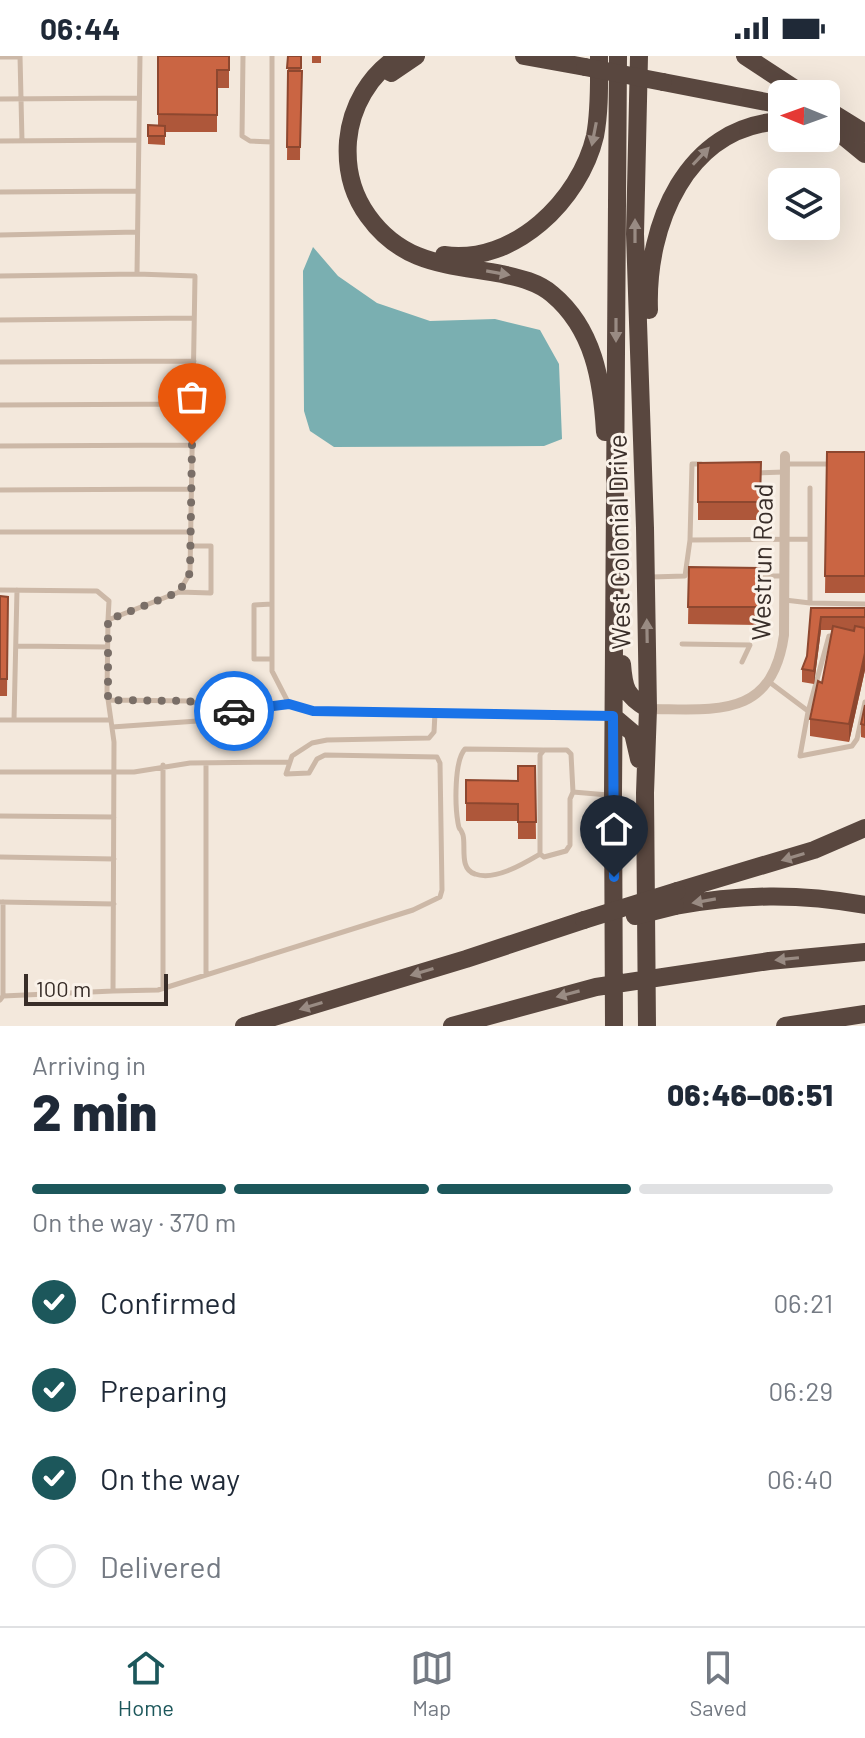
<!DOCTYPE html>
<meta charset="utf-8">
<style>
:root{--surface:#fff;--page:#f6f6f7;--text:#1f2937;--muted:#747a83;--line:#e0e1e3;--accent:#1c575b}
body{margin:0;font-family:Barlow,sans-serif;background:var(--page);color:var(--text);height:100vh;display:flex;flex-direction:column;font-size:30px;white-space:nowrap}
*{box-sizing:border-box;margin:0}
p{font-size:26px;color:var(--muted)}
.icon{flex:none;width:44px;height:44px;fill:none;stroke:currentColor;stroke-width:2;stroke-linecap:round;stroke-linejoin:round}
.map{position:relative;height:970px;overflow:hidden}
.sheet{display:flex;flex-direction:column;background:var(--surface);flex:1}
.sheet>*{flex:none}
.needle{width:52px;rotate:271deg}
.fabs{position:absolute;left:768px;top:24px;display:grid;gap:16px}
.fabs a{display:grid;place-items:center;width:72px;height:72px;border-radius:12px;background:var(--surface);box-shadow:0 8px 32px #0002;font-size:40px}
.scale{position:absolute;left:24px;bottom:20px;width:144px;box-sizing:border-box;padding-left:8px;border:4px solid #382d28;border-top:0;font-size:22px;line-height:28px;white-space:nowrap;color:#382d28;-webkit-text-stroke:6px #faf2e9;paint-order:stroke}
.pin{position:absolute;display:grid;place-items:center;width:68px;height:68px;color:#fff;margin:-82px -34px;border-radius:50% 50% 50% 0;rotate:-45deg;box-shadow:0 0 8px #0007}
.pin .icon{rotate:45deg}
.courier{position:absolute;display:grid;place-items:center;width:80px;height:80px;margin:-40px;border:6px solid #1a73e8;border-radius:50%;background:#fff;color:#222;box-shadow:0 2px 10px #0007}
.summary em{font-style:normal;font-weight:800}
.summary div{display:flex;flex-direction:column-reverse}
.summary{display:flex;align-items:center;justify-content:space-between;height:136px;padding:0 32px}
h1{font-size:52px;font-weight:800;line-height:60px}
.bar{display:grid;grid-template-columns:repeat(4,1fr);gap:12px 8px;align-content:center;height:96px;padding:0 32px}
.bar i{height:10px;border-radius:6px;background:var(--line)}
.bar .selected{background:var(--accent)}
.bar p{grid-column:span 4}
ol{padding:0 32px;list-style:none}
li{display:flex;align-items:center;gap:24px;height:88px}
li p{margin-inline-start:auto}
li .icon{padding:8px;border-radius:50%;background:var(--accent);color:#fff;stroke-width:4}
li:last-child{color:var(--muted)}
li i{width:44px;height:44px;border:4px solid var(--line);border-radius:50%}
.status{display:flex;justify-content:space-between;align-items:center;height:56px;padding:0 40px;background:var(--surface);direction:ltr}
.status svg{height:22px;fill:currentColor}
.tabs{display:flex;justify-content:space-around;align-items:center;height:112px;border-top:2px solid var(--line);background:var(--surface);font-size:22px;color:var(--muted)}
.tabs a{display:grid;justify-items:center;gap:4px}
.tabs .selected{color:var(--accent)}
.map>svg:first-child{display:block}
.water{fill:#7aafb1}
.lines{fill:none;stroke-linecap:round;stroke-linejoin:round}
.lane{stroke:#ccb8a7;stroke-width:5}
.street{stroke:#ccb8a7;stroke-width:10}
.highway{stroke:#59473f;stroke-width:18}
.highway-bridge{stroke:#59473f;stroke-width:18}
.wall{fill:#ae573a}
.shaded-wall{fill:#8d472f}
.building{fill:#ca6543;stroke:#8d472f;stroke-width:2}
.oneway{fill:#998b83}
.done{stroke:#796e67;stroke-width:8;stroke-dasharray:0 14.4}
.route{stroke:#1a73e8;stroke-width:10}
.labels{text-anchor:middle;dominant-baseline:central;stroke-width:6;stroke-linejoin:round;paint-order:stroke}
.street-label{font-size:26px;fill:#382d28;stroke:#faf2e9}
</style>
<div class="status"><b>06:44</b><svg viewBox="0 0 49 12"><path d="M0 12V9h3v3zM5 12V6h3v6zM10 12V3h3v9zM15 12V0h3v12zM26 1h20v11H26zM47 4h2v5h-2z"/></svg></div>
<div class="map">
<svg width="865" height="970" viewBox="0 0 865 970">
<rect width="100%" height="100%" fill="#f3e8dc"/>
<!-- water -->
<path class="water" d="M313,191l25,29 39,27 53,18 65,-2 45,11 19,34 3,75 -18,7 -210,1 -24,-16 -6,-20 -1,-140z"/>
<g class="lines">
<!-- lane -->
<path class="lane" d="M20,0l2,85
M243,0l-1,80 8,5 22,1
M272,0v615l17,33 24,7 298,4
M0,1h20
M0,43l139,-1
M0,85l139,-1
M0,136l138,-1
M0,179l137,-3
M0,220l137,-2
M0,264l194,-2
M0,306l194,-1
M0,349l193,-1
M0,390l192,-1
M701,408h-9l-2,76 120,-1
M786,408h46
M754,417l30,-1
M0,434l192,-1
M0,476h191
M753,520h30
M651,521l34,-1 5,-36
M0,534l97,1 12,10 -1,19
M179,536l32,1v-47h-20
M785,544l25,3v-115
M810,547l55,1
M272,548l-18,1v54h18
M837,580h-8l-21,76 -8,44 52,-10 5,-7 8,-37
M682,588l68,1 -8,17
M16,590l91,1
M768,625l40,30
M108,644l81,1 37,11 -14,8 -100,7
M226,656l63,-8
M0,664h111
M14,664l3,-130
M0,716h134l56,-9 99,-1
M573,736l-3,7v46l-4,6 -22,6 -4,-3v-99l4,-5h23l4,4 2,38 35,3
M0,760l114,1
M540,798c-17,10 -45,27 -65,20 -16,-5 -9,-27 -12,-39 -4,-11 -3,-1 -5,-12 -3,-17 -4,-62 7,-74l78,1
M0,801l114,2
M0,846l114,2
M206,919v-212
M163,932v-223
M113,935l45,-1 255,-80 27,-13 2,-7 -2,-127 -3,-6 -112,-2 -8,4 -8,14 -23,1 6,-18 20,-13 15,-3 102,-2 5,-6 1,-19
M3,940v-94
M0,944l3,-4 110,-5 1,-249 -7,-50 1,-72 71,-28 11,-19 5,-297 -58,-2 3,-218"/>
<!-- street -->
<path class="street" d="M648,653c67,0 124,11 136,-74l1,-179"/>
<!-- highway -->
<path class="highway" d="M399,0c-30,19 -48,51 -51,85 -2,27 4,53 20,75 35,49 80,48 134,58 18,4 36,8 50,20 42,35 50,87 53,138
M524,0l61,11
M639,0l-4,178 10,294 3,181 -3,84 2,233
M745,0l58,38
M391,17l25,-17
M663,26l119,23
M826,53l39,24
M826,66l39,32
M444,199c70,10 136,-55 151,-119 5,-26 4,-54 4,-80
M649,254c-3,-85 37,-184 133,-189
M622,608c2,26 4,31 26,45
M613,660l20,17 6,26
M677,835l137,-41 51,-22
M675,850c66,-12 124,-13 190,-1
M244,970l222,-67 118,-39
M452,970l144,-39 173,-26 96,-9
M614,970l-1,-231 5,-739
M785,970l80,-12"/>
<!-- highway-bridge -->
<path class="highway-bridge" d="M585,11l78,15
M635,860l40,-10
M584,864l93,-29"/>
</g>
<!-- wall -->
<path class="wall" d="M158,0h71v32h-12v44h-52v13l-17,-1v-19l10,1z
M288,0h13l-1,104h-13z
M312,0h9v7h-9z
M827,396h38v141h-40z
M761,406l-1,58h-62v-57z
M689,511l71,1 -1,57 -71,-1z
M0,540l8,1 -1,99h-7z
M811,552h54v62l-16,72 -39,-6v-17l12,-36 11,-53h-12l-7,54 -12,-2v-13l5,-13z
M865,649v33l-4,-1v-13z
M535,710l1,73h-18v-18h-52v-41l52,1z"/>
<!-- shaded-wall -->
<path class="shaded-wall" d="M821,561v13l-7,54v-13z
M865,597v17l-16,72v-18z"/>
<!-- building -->
<path class="building" d="M158,0h71v14h-12v45l-59,-1z
M288,0h13v12h-14z
M288,15h14l-2,76h-13z
M148,69l17,1v10h-17z
M827,396h38v124h-40z
M761,406l-1,40h-62v-39z
M689,511l71,1 -1,39h-71z
M0,540l8,1 -1,82h-7z
M811,552h54v9h-44l-7,54 -12,-2 5,-13z
M833,570l21,5 1,-5 10,2v25l-16,71 -39,-5 8,-38 4,2z
M865,649v20l-4,-1z
M518,710h17l1,56h-18v-18l-52,-1v-23l52,1z"/>
<!-- one-way arrows -->
<defs><path id="oneway-solid" d="M-6-.8H1V-3.2L6.5 0L1 3.2V.8H-6Z" transform="scale(2)"/></defs>
<g class="oneway">
<use href="#oneway-solid" transform="translate(594 78) rotate(101)"/>
<use href="#oneway-solid" transform="translate(701 100) rotate(-47)"/>
<use href="#oneway-solid" transform="translate(635 175) rotate(-90)"/>
<use href="#oneway-solid" transform="translate(498 217) rotate(10)"/>
<use href="#oneway-solid" transform="translate(616 274) rotate(90)"/>
<use href="#oneway-solid" transform="translate(647 575) rotate(-91)"/>
<use href="#oneway-solid" transform="translate(793 801) rotate(163)"/>
<use href="#oneway-solid" transform="translate(704 845) rotate(170)"/>
<use href="#oneway-solid" transform="translate(787 903) rotate(174)"/>
<use href="#oneway-solid" transform="translate(422 916) rotate(163)"/>
<use href="#oneway-solid" transform="translate(568 938) rotate(165)"/>
<use href="#oneway-solid" transform="translate(311 950) rotate(163)"/>
</g>
<g class="lines">
<!-- done -->
<path class="done" d="M192,389l-2,128 -11,19 -71,28v80l81,1 37,11 8,-1"/>
<!-- route -->
<path class="route" d="M234,655l55,-7 24,7 300,5 1,161"/>
</g>
<g class="labels">
<!-- street labels -->
<g class="street-label">
<text transform="translate(618 486) rotate(-91)">West Colonial Drive</text>
<text transform="translate(761 506) rotate(-89)">Westrun Road</text>
</g>
</g>
</svg>
<div class="fabs">
<a><svg class="needle" viewBox="-14 -14 28 28"><path d="M0-13l5 13h-10z" fill="#e53935"/><path d="M0 13l5-13h-10z" fill="#747a83"/></svg></a>
<a><svg class="icon" aria-label="layers" viewBox="0 0 24 24"><path d="M12 4l9 5-9 5-9-5zM3 14l9 5 9-5"/></svg></a>
</div>
<div class="scale">100 m</div>
<div class="pin" style="left:192px;top:389px;background:#ea580c"><svg class="icon" aria-label="bag" viewBox="0 0 24 24"><path d="M5 8h14l-1 12H6zM9 8a3 3 0 0 1 6 0"/></svg></div>
<div class="pin" style="left:614px;top:821px;background:#1f2937"><svg class="icon" aria-label="home" viewBox="0 0 24 24"><path d="M3 11l9-7 9 7M6 9v11h12V9"/></svg></div>
<div class="courier" style="left:234px;top:655px"><svg class="icon" aria-label="car" viewBox="0 0 24 24"><path d="M5 17H2v-5l4-1 3-4h7l3 4 3 1v5h-3M9 17h6M6 11h13"/><circle cx="7" cy="17" r="2"/><circle cx="17" cy="17" r="2"/></svg></div>
</div>
<section class="sheet">
<div class="summary"><div><h1>2 min</h1><p>Arriving in</p></div><em>06:46–06:51</em></div>
<div class="bar"><i class="selected"></i><i class="selected"></i><i class="selected"></i><i></i><p>On the way · 370 m</p></div>
<ol>
<li><svg class="icon" aria-label="check" viewBox="0 0 24 24"><path d="M5 12l5 5 9-10"/></svg>Confirmed<p>06:21</p></li>
<li><svg class="icon" aria-label="check" viewBox="0 0 24 24"><path d="M5 12l5 5 9-10"/></svg>Preparing<p>06:29</p></li>
<li><svg class="icon" aria-label="check" viewBox="0 0 24 24"><path d="M5 12l5 5 9-10"/></svg>On the way<p>06:40</p></li>
<li><i></i>Delivered</li>
</ol>
</section>
<nav class="tabs">
<a class="selected"><svg class="icon" aria-label="home" viewBox="0 0 24 24"><path d="M3 11l9-7 9 7M6 9v11h12V9"/></svg>Home</a>
<a><svg class="icon" aria-label="map" viewBox="0 0 24 24"><path d="M3 6l6-2 6 2 6-2v14l-6 2-6-2-6 2zM9 4v14M15 6v14"/></svg>Map</a>
<a><svg class="icon" aria-label="saved" viewBox="0 0 24 24"><path d="M7 4h10v16l-5-4-5 4z"/></svg>Saved</a>
</nav>
